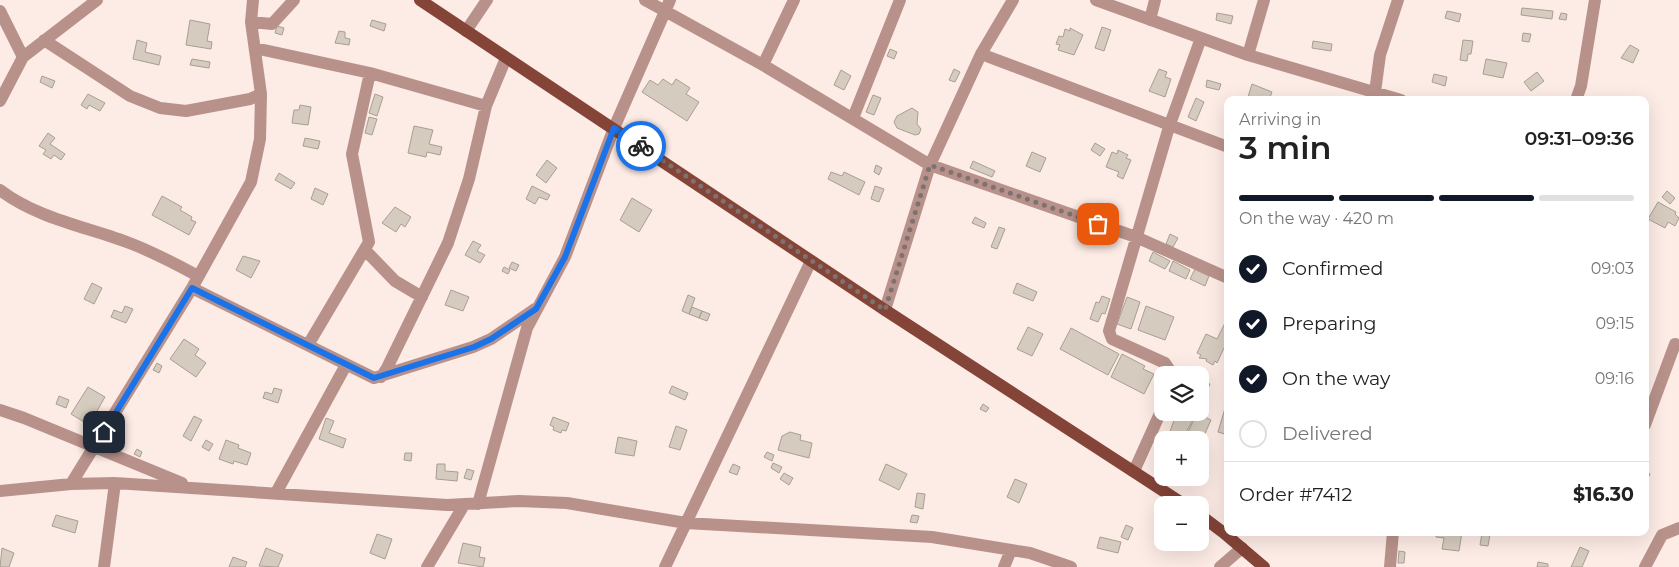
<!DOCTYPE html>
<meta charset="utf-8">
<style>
:root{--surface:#fff;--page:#f6f6f6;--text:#222;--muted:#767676;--line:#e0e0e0;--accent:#111827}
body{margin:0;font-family:Montserrat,sans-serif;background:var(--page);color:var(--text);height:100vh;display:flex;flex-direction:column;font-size:19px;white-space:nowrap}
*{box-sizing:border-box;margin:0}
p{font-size:16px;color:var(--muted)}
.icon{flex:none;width:28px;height:28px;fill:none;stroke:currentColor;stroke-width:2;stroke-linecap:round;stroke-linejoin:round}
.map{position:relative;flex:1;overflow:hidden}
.panel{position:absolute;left:1224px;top:96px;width:425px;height:440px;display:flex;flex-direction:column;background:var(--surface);border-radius:10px;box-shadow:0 5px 20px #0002}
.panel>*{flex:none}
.buttons{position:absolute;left:1154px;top:366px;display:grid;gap:10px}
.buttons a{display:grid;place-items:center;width:55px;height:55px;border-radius:10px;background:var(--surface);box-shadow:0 5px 20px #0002;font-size:25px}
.pin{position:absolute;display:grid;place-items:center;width:42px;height:42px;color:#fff;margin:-21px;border-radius:10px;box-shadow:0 2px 8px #0006}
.courier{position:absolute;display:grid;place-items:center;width:50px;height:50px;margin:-25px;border:4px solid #1a73e8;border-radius:50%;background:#fff;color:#222;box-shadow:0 1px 6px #0007}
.head em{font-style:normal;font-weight:600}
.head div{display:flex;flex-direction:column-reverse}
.head{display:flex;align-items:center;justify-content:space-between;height:85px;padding:0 15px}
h1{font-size:32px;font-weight:600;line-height:38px}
.bar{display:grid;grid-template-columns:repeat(4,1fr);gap:8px 5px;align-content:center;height:60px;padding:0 15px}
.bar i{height:6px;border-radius:4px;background:var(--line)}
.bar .current{background:var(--accent)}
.bar p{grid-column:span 4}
.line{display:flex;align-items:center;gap:12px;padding:0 15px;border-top:1px solid var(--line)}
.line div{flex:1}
ol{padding:0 15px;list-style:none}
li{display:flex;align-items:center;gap:15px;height:55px}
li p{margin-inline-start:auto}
li .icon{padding:5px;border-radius:50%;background:var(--accent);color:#fff;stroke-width:4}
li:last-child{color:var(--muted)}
li i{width:28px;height:28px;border:2px solid var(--line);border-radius:50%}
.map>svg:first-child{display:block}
.building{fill:#d5cbbe;stroke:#a89f92}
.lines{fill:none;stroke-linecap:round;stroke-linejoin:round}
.street{stroke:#b8928a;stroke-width:12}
.primary{stroke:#844438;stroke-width:12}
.done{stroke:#7d726f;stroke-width:5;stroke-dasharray:0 9}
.route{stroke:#1a73e8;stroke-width:6}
</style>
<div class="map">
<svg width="1679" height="567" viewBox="0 0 1679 567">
<rect width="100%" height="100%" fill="#fdebe5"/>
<!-- building -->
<path class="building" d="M1522,8l31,3 -1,8 -31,-4z
M1447,11l14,3 -2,8 -14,-4z
M1217,13l16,3 -2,8 -15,-4z
M1561,13l6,1 -1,6 -7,-1z
M190,20l20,4 -3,17 5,1 -1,7 -25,-4z
M372,20l14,4 -2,7 -14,-5z
M277,26l7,2 -2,7 -7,-2z
M1102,27l9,3 -7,21 -9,-3z
M1070,28l13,7 -9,20 -16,-5 2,-5 -4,-1 3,-8 4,1 2,-8 5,2z
M339,31l6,1v6l5,1 -1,6 -14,-2z
M1523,33l8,1 -2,8 -7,-1z
M137,40l10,3 -2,9 16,4 -2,9 -26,-6z
M1463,40l10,1 -2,13h-3l-1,7 -7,-1z
M1313,41l19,3 -1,7 -19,-3z
M1630,45l9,5 -6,13 -12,-5z
M890,49l7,3 -3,7 -7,-3z
M192,59l18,3 -1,6 -19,-3z
M1486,59l21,4 -4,15 -20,-4z
M954,69l6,3 -5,10 -6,-2z
M1159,69l8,3 -2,5 6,2 -6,18 -16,-6z
M841,70l10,6 -7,14 -10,-5z
M1537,72l7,9 -13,10 -7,-9z
M1434,74l13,3 -2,9 -13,-4z
M42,76l13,5 -3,7 -12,-6z
M663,79l9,6 4,-6 14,9 -4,6 13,8 -12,19 -45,-29 8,-12 8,5z
M1207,80l14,4 -2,6 -13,-3z
M1252,84l20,8 -3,8h-22z
M88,94l17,9 -5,8 -11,-6 -2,4 -6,-4z
M375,94l8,3 -6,19 -8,-3z
M873,95l8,3 -7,17 -8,-3z
M1196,98l8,4 -8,19 -8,-4z
M300,105l11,2 -3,18 -16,-2 2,-13h5z
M912,108l6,4 -1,12 4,5 -2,5 -4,1 -18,-7 -3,-6 3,-6z
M369,117l8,2 -5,16 -7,-2z
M414,126l19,4 -4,14 13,3 -2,8 -13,-3 -1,5 -18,-4z
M48,133l7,5 -5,6 15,10 -4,6 -7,-5 -3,4 -8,-5 3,-4 -7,-4z
M305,138l15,3 -2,8 -15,-3z
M1095,143l10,6 -5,7 -9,-6z
M1118,150l10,5 -2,3 5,2 -8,19 -6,-3 2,-4 -13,-5 6,-15 5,2z
M1032,152l14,6 -6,14 -14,-6z
M547,160l10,8 -11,15 -10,-8z
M973,161l22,10 -3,6 -22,-9z
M876,165l6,3 -3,7 -5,-3z
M831,172l11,4 2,-4 21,10 -6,13 -31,-16z
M279,173l16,10 -4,6 -16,-9z
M532,186l18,9 -3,5 -8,-3 -4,7 -9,-5z
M875,186l9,3 -5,13 -8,-3z
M315,188l13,6 -5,11 -12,-6z
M1667,191l8,7 -5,6 -8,-7z
M162,196l20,11 -2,3 12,7 -1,3 5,2 -7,13 -37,-20z
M632,198l20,12 -13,22 -19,-12z
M1658,202l18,10 -1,2 4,4 -4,8 -7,-4 -3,6 -17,-9z
M395,207l16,10 -6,10 -4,-3 -5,8 -14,-9z
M975,217l11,6 -2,5 -12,-5z
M999,227l6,2 -8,20 -6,-2z
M1170,234l8,4 -5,9 -7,-3z
M473,241l8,4 -4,6 8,4 -5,8 -15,-8z
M1153,252l17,9 -5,8 -16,-8z
M243,256l17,5 -9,17 -15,-8z
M1173,261l17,9 -4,9 -17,-8z
M512,262l7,3 -3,6 -7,-3z
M504,267l6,3 -2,4 -6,-3z
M1195,269l14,7 -4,10 -15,-7z
M92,283l10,5 -8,16 -10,-5z
M1017,283l20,9 -4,9 -20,-8z
M451,290l18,7 -6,14 -18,-6z
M688,295l7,3 -6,16 -7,-3z
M1102,296l8,3 -5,15 -3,-1 -4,9 -8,-3 6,-17 3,1z
M1127,297l13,5 -9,27 -14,-5z
M125,306l8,3 -7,14 -15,-6 3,-7 8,3z
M1146,306l28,11 -9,23 -27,-10z
M692,307l10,4 -3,7 -10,-4z
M702,311l8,3 -3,7 -8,-3z
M1228,317v33l-4,-2 -7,15 -2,-2 -2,4 -7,-4 1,-2 -8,-1 2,-3 -4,-2 9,-19 11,5z
M1028,327l15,7 -11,22 -15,-7z
M1071,328l48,26 -11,21 -48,-26z
M184,339l15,10 -4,6 11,8 -10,14 -26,-18z
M1122,354l23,12 -2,3 11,5 -10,20 -33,-17z
M157,363l5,3 -3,7 -6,-3z
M1200,380l10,4 -10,22z
M672,386l16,7 -3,7 -16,-7z
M88,387l17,10 -16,28 -18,-11z
M274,388l8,2 -4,13 -15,-5 2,-6 7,2z
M59,396l10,4 -3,8 -10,-4z
M1228,398v37l-10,-3z
M983,404l6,4 -3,4 -6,-3z
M1177,412h20l-15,28 -14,-3z
M1197,413l14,7 -8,18 -15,-6z
M194,416l8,4 -11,21 -8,-5z
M553,417l16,6 -3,8 -4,-1 -1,3 -8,-3 1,-3 -4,-2z
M326,418l8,3 -5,12 17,6 -3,9 -24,-9z
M676,426l11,4 -7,20 -11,-3z
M790,432l11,3 -1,5 12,3 -3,15 -31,-8 4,-14z
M618,437l19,4 -3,15 -19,-3z
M206,440l7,4 -4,7 -7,-4z
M226,440l13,5 -1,3 13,5 -4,12 -13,-4 -1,3 -14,-5z
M137,449l5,3 -2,5 -6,-3z
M767,452l7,3 -2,6 -8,-4z
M405,453h7l-1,8 -7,-1z
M773,463l9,4 -3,6 -8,-5z
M437,464h8v7l13,1 -1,9 -21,-2z
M733,464l7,3 -3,8 -8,-3z
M886,464l21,10 -8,16 -20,-10z
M467,469l7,2 -3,9 -7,-2z
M1645,471l5,3 -5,10z
M784,473l9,5 -4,7 -9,-6z
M1015,479l12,5 -8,19 -12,-6z
M917,493l8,1 -2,15 -8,-2z
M56,515l22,6 -3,12 -23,-7z
M912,515l7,1 -2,7 -7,-1z
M1126,525l7,3 -5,12 -7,-3z
M1436,532h26l-3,19 -17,-2 2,-11 -8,-1z
M1482,533l8,1 -2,12 -8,-1z
M377,534l15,5 -7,20 -15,-6z
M1100,537l21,5 -3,11 -21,-5z
M463,543l18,4 -2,10 6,1 -2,9 -25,-4z
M1580,547l9,4 -7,16h-11z
M2,548l12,5 -5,14h-9z
M266,548l17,7 -5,12 -19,-1z
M1399,551l6,1 -1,11h-6z
M233,557l14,5 -2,5h-16z
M1538,562l10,2v3h-11z"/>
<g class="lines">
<!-- street -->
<path class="street" d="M645,0l118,65 167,100 206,72 92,41
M1096,0l152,55 153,45
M0,11l23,46
M1150,20l5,-20
M251,22l2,-22
M466,31l21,-31
M44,40l86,56 30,12 26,3 64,-12 11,-5
M255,48l115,25 116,33
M981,54l247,93
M1248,55l16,-55
M763,65l31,-65
M1375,92l5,-37 18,-55
M1576,100l5,-14 14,-86
M0,101l23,-44 74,-57
M853,118l47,-118
M0,190c38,29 88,37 132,54 23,9 44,20 66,32
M366,251l29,30 27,16
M192,288l182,90 99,-31 18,-8 44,-30
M885,310l45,-145 51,-111 32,-54
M308,345l61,-103 -17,-88 18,-81
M1173,375l-8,-12 -53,-24 -3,-8 60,-204 32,-89
M381,377l6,-9 61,-125 21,-64 17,-73 20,-48
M0,410l24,8 158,65
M1645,425l30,-81
M1134,471l28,-62
M71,484l121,-196 59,-106 9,-43 1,-45 -10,-72 21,2 22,-24
M0,491l71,-7 44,-1 332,22 72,-4 48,2 119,20 246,14 98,16 41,14
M276,493l70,-128
M478,504l49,-176 38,-71 49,-129 56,-128
M104,567l11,-84
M427,567l37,-62
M665,567l146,-306
M1004,567l7,-17
M1220,567l22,-19
M1390,567l3,-35
M1645,567l17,-32 17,-7"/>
<!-- primary -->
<path class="primary" d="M420,0l465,310 300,195
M1200,515l24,18 40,34"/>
</g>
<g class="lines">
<!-- done -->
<path class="done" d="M641,146l244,164 45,-145 168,59"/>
<!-- route -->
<path class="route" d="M104,432l88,-144 182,90 100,-31 17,-8 45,-30 29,-52 49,-129 27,18"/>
</g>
</svg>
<div class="buttons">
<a><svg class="icon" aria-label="layers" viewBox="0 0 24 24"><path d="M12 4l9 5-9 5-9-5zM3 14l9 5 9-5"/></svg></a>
<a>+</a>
<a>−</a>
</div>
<div class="pin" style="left:1098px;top:224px;background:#ea580c"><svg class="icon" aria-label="bag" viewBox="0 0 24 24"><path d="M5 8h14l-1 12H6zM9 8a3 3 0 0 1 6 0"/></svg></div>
<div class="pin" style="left:104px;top:432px;background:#1f2937"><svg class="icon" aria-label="home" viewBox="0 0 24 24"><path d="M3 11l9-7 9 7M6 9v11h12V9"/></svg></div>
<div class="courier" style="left:641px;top:146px"><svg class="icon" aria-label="bike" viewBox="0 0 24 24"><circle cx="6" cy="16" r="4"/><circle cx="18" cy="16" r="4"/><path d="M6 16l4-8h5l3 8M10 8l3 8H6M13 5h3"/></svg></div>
<section class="panel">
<div class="head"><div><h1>3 min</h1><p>Arriving in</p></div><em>09:31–09:36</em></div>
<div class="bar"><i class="current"></i><i class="current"></i><i class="current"></i><i></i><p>On the way · 420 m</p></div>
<ol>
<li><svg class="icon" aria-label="check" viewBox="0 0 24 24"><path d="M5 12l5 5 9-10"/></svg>Confirmed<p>09:03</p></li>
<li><svg class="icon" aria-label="check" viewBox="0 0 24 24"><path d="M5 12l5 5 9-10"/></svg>Preparing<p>09:15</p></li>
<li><svg class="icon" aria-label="check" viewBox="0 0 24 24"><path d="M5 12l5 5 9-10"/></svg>On the way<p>09:16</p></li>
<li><i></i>Delivered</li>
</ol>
<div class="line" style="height:65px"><div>Order #7412</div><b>$16.30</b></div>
</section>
</div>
